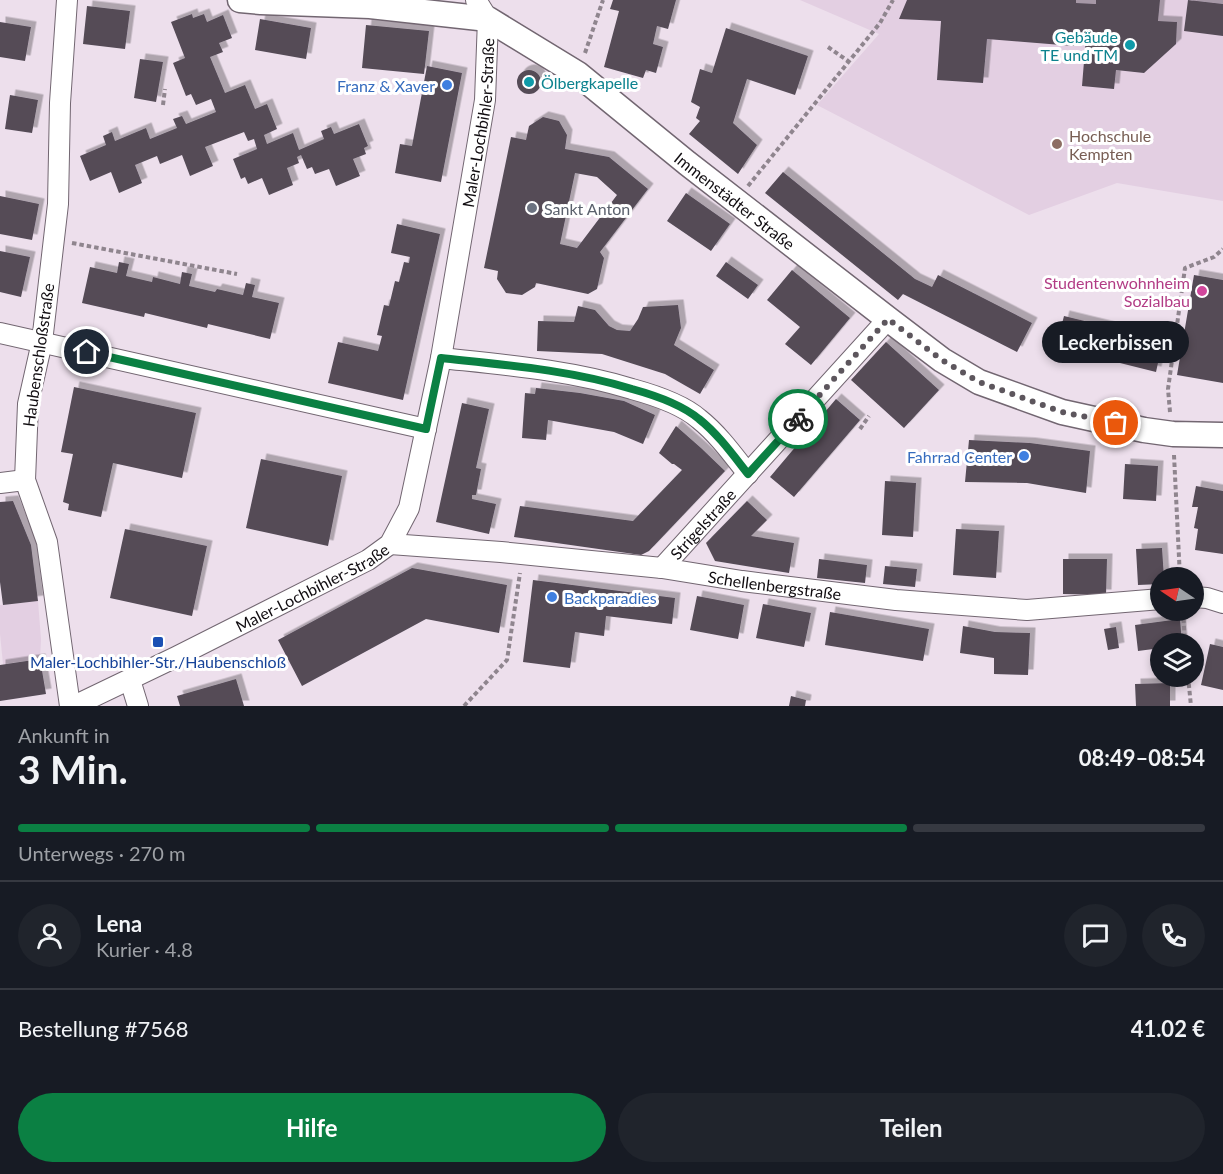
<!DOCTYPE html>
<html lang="de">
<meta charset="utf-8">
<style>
:root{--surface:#171b24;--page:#20242c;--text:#f1f3f6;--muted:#9ea1a6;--line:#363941;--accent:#0b8043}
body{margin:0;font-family:Lato,sans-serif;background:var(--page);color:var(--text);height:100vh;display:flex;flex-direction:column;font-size:22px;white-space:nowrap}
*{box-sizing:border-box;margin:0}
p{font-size:20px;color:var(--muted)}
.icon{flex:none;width:33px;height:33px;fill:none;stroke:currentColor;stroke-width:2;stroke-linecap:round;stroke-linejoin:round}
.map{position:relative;height:706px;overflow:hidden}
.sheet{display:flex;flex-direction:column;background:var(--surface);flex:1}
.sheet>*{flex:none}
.needle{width:39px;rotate:283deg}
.controls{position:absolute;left:1150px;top:567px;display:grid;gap:12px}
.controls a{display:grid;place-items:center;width:54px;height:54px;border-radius:50%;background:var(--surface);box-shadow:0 3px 9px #0003;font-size:30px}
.pin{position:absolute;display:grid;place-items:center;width:51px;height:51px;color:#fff;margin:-26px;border:3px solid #fff;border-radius:50%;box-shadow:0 2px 6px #0007}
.courier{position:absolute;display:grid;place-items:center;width:60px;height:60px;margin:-30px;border:4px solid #0b8043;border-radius:50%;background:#fff;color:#222;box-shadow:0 2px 8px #0007}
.bubble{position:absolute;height:42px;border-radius:21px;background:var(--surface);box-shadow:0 3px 9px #0003;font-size:20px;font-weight:700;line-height:42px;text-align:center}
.summary em{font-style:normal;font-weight:700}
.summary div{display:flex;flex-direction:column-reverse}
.summary{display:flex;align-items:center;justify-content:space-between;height:102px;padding:0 18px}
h1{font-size:39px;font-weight:700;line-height:45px}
.bar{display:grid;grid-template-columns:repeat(4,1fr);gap:9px 6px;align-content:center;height:72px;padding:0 18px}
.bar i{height:8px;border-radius:4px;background:var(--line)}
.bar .selected{background:var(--accent)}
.bar p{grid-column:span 4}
.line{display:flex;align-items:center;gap:15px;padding:0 18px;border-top:2px solid var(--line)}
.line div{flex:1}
.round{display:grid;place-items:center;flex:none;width:63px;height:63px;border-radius:32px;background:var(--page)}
.cta{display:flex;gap:12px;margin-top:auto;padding:12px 18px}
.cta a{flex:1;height:69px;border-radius:36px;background:var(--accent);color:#fff;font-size:24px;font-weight:700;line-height:69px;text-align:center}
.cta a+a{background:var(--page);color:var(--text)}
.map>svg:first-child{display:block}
.built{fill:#e3cfe2}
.building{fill:#544b57;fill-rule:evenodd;filter:url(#shadow)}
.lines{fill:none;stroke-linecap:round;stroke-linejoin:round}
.minor-casing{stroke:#726671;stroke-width:22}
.tertiary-casing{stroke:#726671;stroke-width:27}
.path{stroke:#8f858e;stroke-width:4;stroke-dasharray:4.5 3;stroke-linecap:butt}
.minor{stroke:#fff;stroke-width:20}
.tertiary{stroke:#fff;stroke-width:24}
.done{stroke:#5d565d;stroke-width:6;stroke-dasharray:0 10.8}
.route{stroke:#0b8043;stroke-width:8}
.culture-dot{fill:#0f9aa8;stroke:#fff;stroke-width:2}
.shop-dot{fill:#3f7fe0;stroke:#fff;stroke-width:2}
.education-dot{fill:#8d6e63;stroke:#fff;stroke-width:2}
.worship-dot{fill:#6b7280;stroke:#fff;stroke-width:2}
.hotel-dot{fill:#d1479c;stroke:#fff;stroke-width:2}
.transit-dot{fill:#1a4fb4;stroke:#fff;stroke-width:2}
.labels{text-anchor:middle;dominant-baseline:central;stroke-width:6;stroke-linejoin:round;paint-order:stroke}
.culture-label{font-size:16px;fill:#0d838f;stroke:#fff;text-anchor:end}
.shop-label{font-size:16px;fill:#366cbe;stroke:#fff;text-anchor:end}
.street-label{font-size:16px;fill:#100c10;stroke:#fff}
.education-label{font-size:16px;fill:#785e54;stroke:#fff;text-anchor:start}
.worship-label{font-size:16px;fill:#5b616d;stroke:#fff;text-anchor:start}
.hotel-label{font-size:16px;fill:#b23c85;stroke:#fff;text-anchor:end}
.transit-label{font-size:16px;fill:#164399;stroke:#fff}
</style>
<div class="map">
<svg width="1223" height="706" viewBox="0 0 1223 706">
<defs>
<filter id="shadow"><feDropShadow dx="5.5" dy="-5.5" stdDeviation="0" flood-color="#0004"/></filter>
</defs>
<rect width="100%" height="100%" fill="#eddfec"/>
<!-- built -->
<path class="built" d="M800,0h423v201l-106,-18 -88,32 -212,-110 62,-71z
M38,601l3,38 -1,20 -37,5 -3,-30v-29z"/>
<!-- building -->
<path class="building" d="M613,0h63l-8,29 -11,-3 -4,18 10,3 -7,26 -10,-3 -3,8 -39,-11 15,-56 -9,-2z
M907,0h169v3l20,1v-4h64l-2,21 19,1 -1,22 -32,29 -28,-3 -2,19 -32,-3 4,-49 -12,-1v10l-87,-7 -4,44 -46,-3 4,-59 -42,-2z
M1188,0l35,4v32l-39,-5z
M87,6l43,5 -5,38 -42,-5z
M192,14l1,4 11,-4 3,8 16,-7 9,23 -13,5 4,9 -13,5 15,36 20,-8 10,24 12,-5 10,25 -13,6 3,9 26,-11 6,17 25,-11 -3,-8 10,-4 3,7 25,-10 9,22 -4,2 2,6 -13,5 7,17 -24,10 -7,-17 -14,5 -3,-7 -5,2 -6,-14 -4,2 2,6 -12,5 6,17 -24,10 -7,-17 -14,6 -3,-7 -4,2 -8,-20 24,-10 -3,-10 -6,2 -4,-9 -39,15 8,19 -23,10 -8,-21 -22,9 -3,-8 -22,9 7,18 -23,10 -8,-21 -21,9 -10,-25 26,-11 -3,-9 9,-4 3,9 31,-13 4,11 27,-11 -4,-9 9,-3 4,8 30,-12 -5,-13 -15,6 -5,-11 -5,2 -13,-33 12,-5 -14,-36z
M260,19l51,9 -5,31 -51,-9z
M0,22l31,5 -6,34 -25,-4z
M366,25l63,6 -5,43 -62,-6z
M726,28l82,28 -13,39 -48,-16 -14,44 24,22 -19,29 -49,-40 11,-13 -4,-3 4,-11 -9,-5 9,-33 12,4z
M140,59l23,3 -7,40 -22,-4z
M427,66l35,7 -21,109 -46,-9 5,-29 12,2z
M517 82a12 12 0 1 1 24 0a12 12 0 1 1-24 0Z
M10,95l28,5 -6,33 -27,-4z
M543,117l16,4 8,14 -2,14 44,8 39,32 -48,63 4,6 -7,31 -9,5 -52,-11 -1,4 -13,8 -16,-2 -9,-14 1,-8 -14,-3 27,-131 15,3 3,-14zM575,173l22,4 20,18 -40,53 -17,-4z
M783,172l132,107 17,8 6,-12 94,48 -15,29 -114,-58 -5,6 -133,-107z
M686,193l44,31 -19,27 -44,-30z
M0,196l39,8 -7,36 -32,-6z
M397,224l43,10 -37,166 -75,-17 10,-41 40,9 4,-15 -5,-1 7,-30 5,1 6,-25 4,1 5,-20 5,1 1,-6 -19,-4z
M0,251l30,6 -9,40 -21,-5z
M119,262l10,2 -3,12 26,6 1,-5 27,7 2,-12 10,2 -3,12 26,6 2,-3 26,6 3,-12 9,2 -3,12 27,6 -9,36 -62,-15 -1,4 -62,-15 -1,4 -62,-14 8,-36 27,6z
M726,262l32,23 -10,14 -32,-23z
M792,270l58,48 -39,47 -26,-21 15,-17 -33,-27z
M1194,275l29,5v103l-46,-8z
M678,305l3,23 -7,17 40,25 -14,24 -35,-20 -63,-20 -65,-3 1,-30 36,1 4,-16 17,4 14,16 8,4 13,1 8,-12 5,-12z
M1064,316l99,24 -7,32 -100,-25z
M886,342l53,48 -35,38 -53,-48z
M74,387l122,26 -14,65 -69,-15 -12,54 -33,-7 1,-6 -6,-2 10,-48 -12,-2z
M536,388l44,5 44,8 31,14 -12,29 -29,-12 -66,-12 -2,20 -24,-2 3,-45 10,1z
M836,399l24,21 -66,77 -24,-20z
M462,403l27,6 -13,59 5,1 -5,26h-4v4l24,5 -7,30 -53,-12z
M676,426l25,22 24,23 -76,80 -8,4 -127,-18 6,-31 113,15 49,-51 -8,-6h-2l-13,-11z
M969,440l61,3 60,8 -4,42 -59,-10 -62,-1z
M261,459l81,17 -14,70 -82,-18z
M1125,464l33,2 -2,35 -33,-2z
M885,481l31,2 -3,54 -31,-2z
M1196,486l27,5v63l-28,-4 3,-21 -4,-1 4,-21h-6z
M13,501l18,44 7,56 -35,4 -3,-23v-80z
M747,501l20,19 -16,16 43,7 -5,30 -74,-12 -9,-18z
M125,529l82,17 -15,70 -82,-18z
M956,529l43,2 -3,47 -43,-3z
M1162,548l2,30h-3v6l-23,1 -2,-36z
M819,559l48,6 -2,18 -48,-5z
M1063,559h44l-1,36 -43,-1z
M885,566l32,3 -2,18 -32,-3z
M412,568l95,17 -8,48 -73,-14 -124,67 -24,-46z
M533,580l142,18 -3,26 -66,-8 -2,20 -29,-4 -5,36 -47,-6z
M697,596l47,9 -6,34 -48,-9z
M763,604l48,9 -7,34 -48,-9z
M830,612l99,17 -6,32 -98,-16z
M1180,619l2,25h-21v4l-23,3 -3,-26z
M963,626l32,6 35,1 -2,42 -34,-1v-16l-34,-5z
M1116,627l3,21 -11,2 -4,-21z
M1210,644l13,3v43l-22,-5z
M40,659l6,35 -46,7v-36z
M236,679l8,27h-64l-3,-10z
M1170,683v23h-34l-1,-22z
M791,696l15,4 -1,6h-16z"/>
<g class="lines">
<defs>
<g id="minor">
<path d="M67,0l-7,103 -2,101 -16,138 -14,62 -3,76 22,62 23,164"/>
<path d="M0,333l426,96"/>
<path d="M441,358c65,7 129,12 191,31 22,6 50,15 67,30 19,15 34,36 49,55"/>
<path d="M0,483l25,-3"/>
<path id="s1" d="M390,544l111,8 161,16 80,13 154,19 131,10 134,-11"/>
<path id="s2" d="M662,568l226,-249"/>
<path d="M1194,597l13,1 16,5"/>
<path d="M130,680l8,26"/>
<path id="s3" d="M74,706l102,-49 192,-97 22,-16 19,-36 32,-150 44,-258 3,-81 -12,-19"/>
</g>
<g id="tertiary">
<path id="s4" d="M240,0l21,2 109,4 118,13 90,55 109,89 201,156 54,41 37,22 83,30 82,18 29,4 50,1"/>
</g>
</defs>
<!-- minor casing -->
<use href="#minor" class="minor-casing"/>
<!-- tertiary casing -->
<use href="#tertiary" class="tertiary-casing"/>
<!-- path -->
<path class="path" d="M828,47l20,14
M585,53l18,-53
M163,105l2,-16
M748,186l132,-163 13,-23
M72,243l165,31
M1170,412l-2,-23 17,-121 29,-11 9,-8
M860,429l9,-13
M1174,455l6,123
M1183,611l2,33
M1188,676l3,30
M464,706l43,-46 13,-87"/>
<!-- minor -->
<use href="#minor" class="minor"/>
<!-- tertiary -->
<use href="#tertiary" class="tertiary"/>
</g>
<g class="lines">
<!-- done -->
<path class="done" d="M798,419l90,-100 54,41 37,22 83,30 54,11"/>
<!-- route -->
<path class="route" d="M87,352l339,77 15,-71c65,7 129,12 191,31 22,6 49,15 67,30 19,15 34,36 49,55l50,-55"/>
</g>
<!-- markers -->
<g class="culture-dot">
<circle cx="1130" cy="45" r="6"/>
<circle cx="529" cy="82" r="6"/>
</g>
<g class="shop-dot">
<circle cx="447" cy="85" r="6"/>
<circle cx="1024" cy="456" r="6"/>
<circle cx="552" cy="597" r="6"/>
</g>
<circle class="education-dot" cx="1057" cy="144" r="6"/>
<circle class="worship-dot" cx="532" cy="208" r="6"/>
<circle class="hotel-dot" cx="1202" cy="291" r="6"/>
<rect class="transit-dot" x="152" y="636" width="12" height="12" rx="3"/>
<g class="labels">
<!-- culture labels -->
<g class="culture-label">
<text x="1118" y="36">Gebäude<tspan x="1118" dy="18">TE und TM</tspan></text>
<text x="541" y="82" text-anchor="start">Ölbergkapelle</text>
</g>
<!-- shop labels -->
<g class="shop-label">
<text x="435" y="85">Franz &amp; Xaver</text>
<text x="1012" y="456">Fahrrad Center</text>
<text x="564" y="597" text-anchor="start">Backparadies</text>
</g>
<!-- street labels -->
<g class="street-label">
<text stroke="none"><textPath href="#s3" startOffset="788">Maler-Lochbihler-Straße</textPath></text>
<text stroke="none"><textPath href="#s4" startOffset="556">Immenstädter Straße</textPath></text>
<text transform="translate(38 355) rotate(-82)">Haubenschloßstraße</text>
<text stroke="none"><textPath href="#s2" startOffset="60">Strigelstraße</textPath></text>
<text stroke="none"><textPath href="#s1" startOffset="387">Schellenbergstraße</textPath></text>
<text stroke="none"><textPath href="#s3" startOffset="266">Maler-Lochbihler-Straße</textPath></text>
</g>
<!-- education labels -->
<g class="education-label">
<text x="1069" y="135">Hochschule<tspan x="1069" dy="18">Kempten</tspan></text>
</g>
<!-- worship labels -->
<g class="worship-label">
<text x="544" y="208">Sankt Anton</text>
</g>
<!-- hotel labels -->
<g class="hotel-label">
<text x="1190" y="282">Studentenwohnheim<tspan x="1190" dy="18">Sozialbau</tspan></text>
</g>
<!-- transit labels -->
<g class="transit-label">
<text x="158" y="661">Maler-Lochbihler-Str./Haubenschloß</text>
</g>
</g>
</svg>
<div class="controls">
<a><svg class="needle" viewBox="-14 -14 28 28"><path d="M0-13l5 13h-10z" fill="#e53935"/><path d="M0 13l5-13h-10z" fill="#9ea1a6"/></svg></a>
<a><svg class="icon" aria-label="layers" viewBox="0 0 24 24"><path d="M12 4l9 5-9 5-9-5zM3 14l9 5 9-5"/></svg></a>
</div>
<div class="pin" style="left:1116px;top:423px;background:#ea580c"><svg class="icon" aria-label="bag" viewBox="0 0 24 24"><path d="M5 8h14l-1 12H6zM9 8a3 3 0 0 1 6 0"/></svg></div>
<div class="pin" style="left:87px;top:352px;background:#1f2937"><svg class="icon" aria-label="home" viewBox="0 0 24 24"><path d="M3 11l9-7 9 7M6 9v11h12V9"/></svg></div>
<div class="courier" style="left:798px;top:419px"><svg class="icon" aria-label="bike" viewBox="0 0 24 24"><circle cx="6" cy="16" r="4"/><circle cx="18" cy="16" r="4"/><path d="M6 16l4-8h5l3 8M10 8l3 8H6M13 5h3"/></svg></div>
<div class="bubble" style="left:1042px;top:321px;width:147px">Leckerbissen</div>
</div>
<section class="sheet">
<div class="summary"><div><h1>3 Min.</h1><p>Ankunft in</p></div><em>08:49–08:54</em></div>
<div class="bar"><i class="selected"></i><i class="selected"></i><i class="selected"></i><i></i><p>Unterwegs · 270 m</p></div>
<div class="line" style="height:108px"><a class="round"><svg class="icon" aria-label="person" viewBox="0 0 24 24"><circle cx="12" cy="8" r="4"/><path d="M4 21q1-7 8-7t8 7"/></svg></a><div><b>Lena</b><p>Kurier · 4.8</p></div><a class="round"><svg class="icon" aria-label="chat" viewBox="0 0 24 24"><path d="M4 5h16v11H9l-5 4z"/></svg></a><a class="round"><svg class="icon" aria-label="phone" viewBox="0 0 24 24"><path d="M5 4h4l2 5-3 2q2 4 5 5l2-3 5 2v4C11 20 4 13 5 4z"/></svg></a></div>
<div class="line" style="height:78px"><div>Bestellung #7568</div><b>41.02 €</b></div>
<div class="cta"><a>Hilfe</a><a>Teilen</a></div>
</section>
